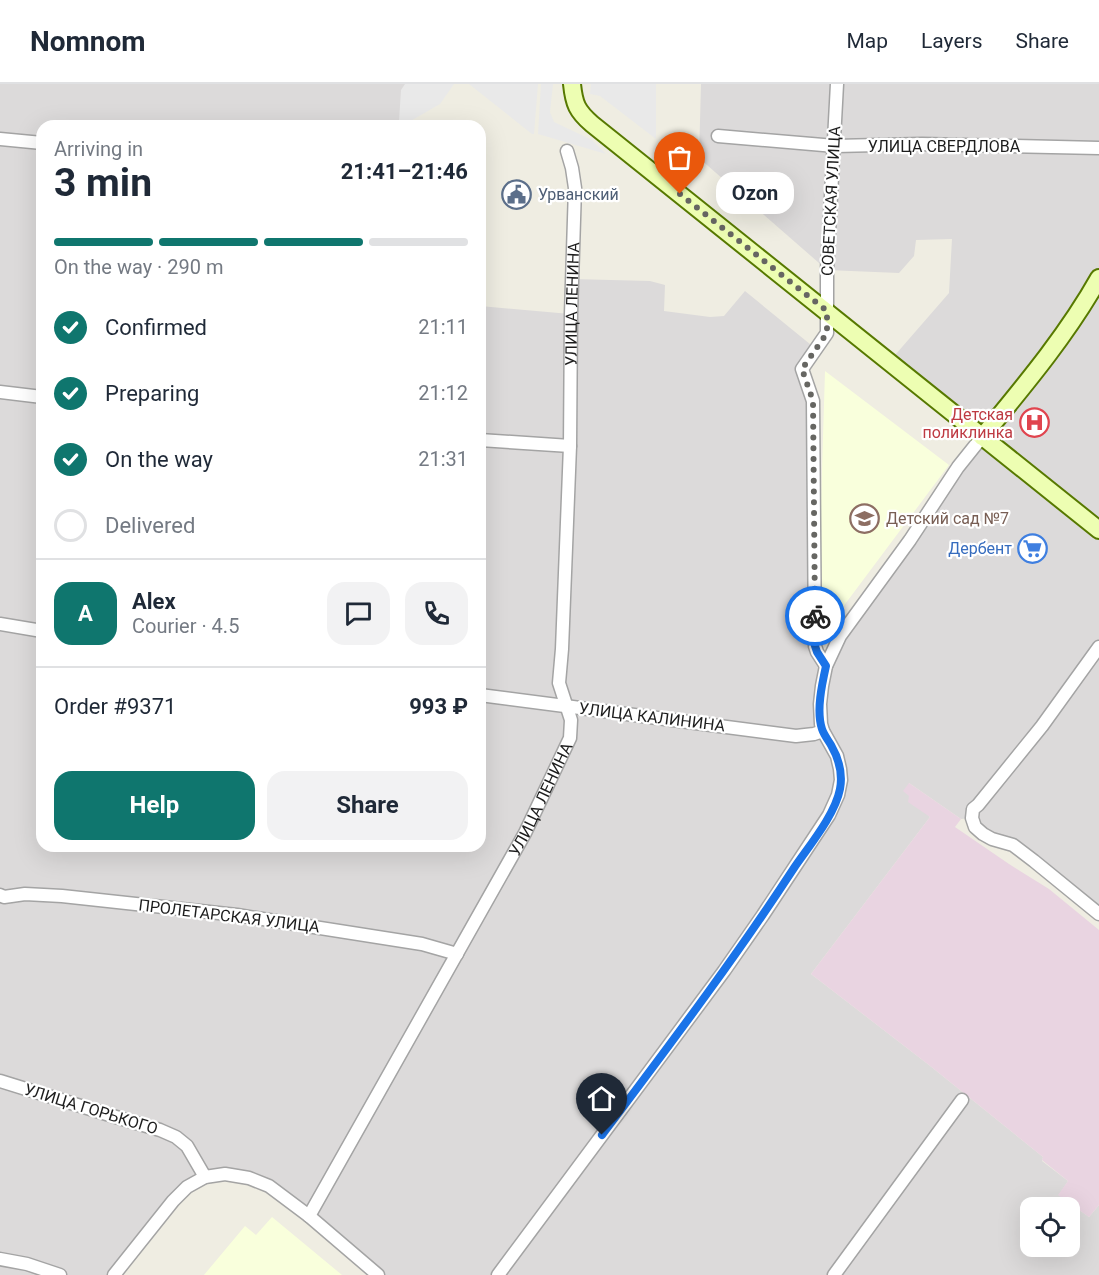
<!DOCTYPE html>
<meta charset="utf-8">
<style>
:root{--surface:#fff;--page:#f2f2f3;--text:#1f2937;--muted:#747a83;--line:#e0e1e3;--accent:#0f766e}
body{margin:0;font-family:Roboto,sans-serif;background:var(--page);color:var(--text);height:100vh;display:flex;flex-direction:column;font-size:22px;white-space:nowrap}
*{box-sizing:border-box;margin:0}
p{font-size:20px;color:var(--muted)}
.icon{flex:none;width:33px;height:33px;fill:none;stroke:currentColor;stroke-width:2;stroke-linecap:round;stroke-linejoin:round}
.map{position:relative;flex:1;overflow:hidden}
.drawer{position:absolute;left:36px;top:36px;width:450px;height:732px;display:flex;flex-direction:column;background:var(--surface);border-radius:18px;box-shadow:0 6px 24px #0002}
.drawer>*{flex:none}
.controls{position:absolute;left:1020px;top:1113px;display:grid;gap:12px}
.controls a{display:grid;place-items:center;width:60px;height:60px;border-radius:12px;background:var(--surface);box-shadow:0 6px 24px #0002;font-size:30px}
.pin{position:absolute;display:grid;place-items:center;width:51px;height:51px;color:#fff;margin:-62px -26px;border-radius:50% 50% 50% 0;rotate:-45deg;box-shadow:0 0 6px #0007}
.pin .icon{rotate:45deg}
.courier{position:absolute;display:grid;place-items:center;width:60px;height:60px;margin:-30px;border:4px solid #1a73e8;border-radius:50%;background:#fff;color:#222;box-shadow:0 2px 8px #0007}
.bubble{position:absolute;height:42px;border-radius:18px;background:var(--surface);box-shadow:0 6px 24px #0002;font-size:20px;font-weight:700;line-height:42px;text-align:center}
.overview em{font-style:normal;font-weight:700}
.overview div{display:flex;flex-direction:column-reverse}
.overview{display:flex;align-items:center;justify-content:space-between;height:102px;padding:0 18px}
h1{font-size:39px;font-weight:700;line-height:45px}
.bar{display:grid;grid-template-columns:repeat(4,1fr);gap:9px 6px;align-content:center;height:72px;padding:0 18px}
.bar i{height:8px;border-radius:4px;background:var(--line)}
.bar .selected{background:var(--accent)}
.bar p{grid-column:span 4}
.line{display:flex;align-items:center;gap:15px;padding:0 18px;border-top:2px solid var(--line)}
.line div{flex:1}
.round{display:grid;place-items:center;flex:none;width:63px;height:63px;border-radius:18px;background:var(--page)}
ol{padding:0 18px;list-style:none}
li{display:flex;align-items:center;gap:18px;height:66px}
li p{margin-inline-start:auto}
li .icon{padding:6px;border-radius:50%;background:var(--accent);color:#fff;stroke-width:4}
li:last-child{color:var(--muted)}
li i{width:33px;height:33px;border:3px solid var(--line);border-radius:50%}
.action{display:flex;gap:12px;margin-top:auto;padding:12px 18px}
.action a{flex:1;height:69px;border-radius:18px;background:var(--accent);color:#fff;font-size:24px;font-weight:700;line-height:69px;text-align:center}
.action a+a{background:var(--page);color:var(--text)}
header{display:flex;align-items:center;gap:36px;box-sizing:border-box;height:84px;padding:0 30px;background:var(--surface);border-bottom:2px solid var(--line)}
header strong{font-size:28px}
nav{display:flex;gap:33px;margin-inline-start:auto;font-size:21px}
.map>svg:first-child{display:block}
.residential{fill:#dcdada;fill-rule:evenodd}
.industrial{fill:#e9d4e1}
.education{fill:#f9ffdc}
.parking{fill:#e9e9e9}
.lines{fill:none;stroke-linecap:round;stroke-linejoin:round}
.street-casing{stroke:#a4a4a4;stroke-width:15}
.secondary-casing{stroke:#577900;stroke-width:20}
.street{stroke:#fff;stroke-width:12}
.secondary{stroke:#edfeb2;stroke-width:16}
.done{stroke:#666662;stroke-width:6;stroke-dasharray:0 10.8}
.route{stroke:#1a73e8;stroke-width:8}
.labels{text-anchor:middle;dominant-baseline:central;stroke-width:4.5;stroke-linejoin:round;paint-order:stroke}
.street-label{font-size:16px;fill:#1d1d1d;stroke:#fff}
.service-label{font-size:16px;fill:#4e5e75;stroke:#fff;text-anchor:start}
.health-label{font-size:16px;fill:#be3a42;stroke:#fff;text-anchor:end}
.education-label{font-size:16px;fill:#785e54;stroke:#fff;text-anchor:start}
.shop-label{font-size:16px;fill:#366cbe;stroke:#fff;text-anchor:end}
</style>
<header>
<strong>Nomnom</strong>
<nav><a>Map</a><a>Layers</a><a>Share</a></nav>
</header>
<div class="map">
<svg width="1099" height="1191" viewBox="0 0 1099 1191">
<rect width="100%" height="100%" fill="#efede2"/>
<!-- residential -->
<path class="residential" d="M0,0h408l-4,42h-362v720h438v-540l90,8 2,-35 78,2 15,4 -1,26 46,6 14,-1 21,-25 71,58 -14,20 11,32 2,245 11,19 155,-228 -92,-75 60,-69 3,-54 -36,1 -2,16 -15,17 -72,-3 -128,-112 2,-74h398v830l-65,-53 -42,-22 -20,-21 -11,1 -52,-36 1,13 20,21 -119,157 118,91 114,92 -1,4 26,20 -9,14 30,22 10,-12v70h-721l-129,-97 -52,3 -83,94h-114zM1030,1124h40v38h-40z"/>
<!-- industrial -->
<path class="industrial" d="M909,699l52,36 -6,8 54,37 40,25 50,41v275l-10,12 -31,-22 10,-14 -26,-21 1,-3 -114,-92 -118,-91 119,-157 -22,-15 1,-6 -6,-5z"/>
<!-- education -->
<path class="education" d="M825,287l124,94 -127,170 -3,-65z
M272,1133l70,58h-138l41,-49 11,9z"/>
<!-- parking -->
<path class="parking" d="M405,0h49l-14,20 -38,22h-2l-1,-5 2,-31z
M469,0h69l-4,50h-2z
M541,0h12l-3,28 4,10 38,18 14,14 -68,-20z
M591,0h65v55l-56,-43 -10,-2z"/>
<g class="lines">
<defs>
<g id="street">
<path d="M718,52l117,10 87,-2 177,4"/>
<path d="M0,55l42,4"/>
<path d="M0,308l42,5"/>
<path d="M480,356l90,6"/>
<path d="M0,540l42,7"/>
<path d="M1099,563l-57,79 -64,79 -5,4 -1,9 3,9 8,7 9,5 21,6 21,16 65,53"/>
<path d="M826,582l-9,-14 -2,-6 -2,-245 -11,-32 25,-36v-63l10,-186"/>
<path d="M480,611l316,41 18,-2 9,-3"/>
<path d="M0,811l4,2 21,-3 37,2 175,19 185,29 35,10"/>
<path d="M0,997l116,36 44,13 16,7 11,9 18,31"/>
<path id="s1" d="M309,1132l216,-383 45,-95 1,-18 -12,-37 3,-34 8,-203 1,-132 4,-126 -3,-20 -5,-17"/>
<path d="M0,1175l27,5 33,11"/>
<path d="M114,1191l59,-74 14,-14 18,-10 20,-3 24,4 20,8 40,30 69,59"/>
<path d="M498,1191l226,-304 39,-56 66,-100 9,-20 3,-15 -1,-11 -3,-13 -14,-25 -2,-7 -1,-20 2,-18 4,-20 14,-30 70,-96 48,-73 24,-30"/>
<path d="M834,1191l128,-175"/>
</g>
<path id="secondary" d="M572,0c2,20 5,27 20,40l507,406
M982,353c42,-51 85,-102 117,-159"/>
</defs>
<!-- street casing -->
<use href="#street" class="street-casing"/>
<!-- secondary casing -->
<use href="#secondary" class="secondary-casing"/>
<!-- street -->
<use href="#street" class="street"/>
<!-- secondary -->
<use href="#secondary" class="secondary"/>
</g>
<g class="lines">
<!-- done -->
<path class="done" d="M680,110l147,117v22l-25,36 11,32 2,215"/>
<!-- route -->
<path class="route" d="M602,1051c66,-88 132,-175 192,-267 15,-22 41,-53 46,-79 3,-16 -1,-30 -9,-44 -3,-5 -7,-10 -9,-16 -6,-18 0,-45 4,-63l-9,-14 -2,-6v-30"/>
</g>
<!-- icons -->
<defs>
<symbol id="civic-ring" viewBox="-11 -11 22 22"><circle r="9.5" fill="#fff" stroke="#5c6f8a" stroke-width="1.5"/><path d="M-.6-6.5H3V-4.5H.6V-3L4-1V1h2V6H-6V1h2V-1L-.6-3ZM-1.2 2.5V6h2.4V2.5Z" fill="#5c6f8a"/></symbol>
<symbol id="hospital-ring" viewBox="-11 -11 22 22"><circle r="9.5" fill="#fff" stroke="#e0444e" stroke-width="1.5"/><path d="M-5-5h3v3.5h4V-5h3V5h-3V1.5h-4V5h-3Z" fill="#e0444e"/></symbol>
<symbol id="school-ring" viewBox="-11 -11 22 22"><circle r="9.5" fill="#fff" stroke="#8d6e63" stroke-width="1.5"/><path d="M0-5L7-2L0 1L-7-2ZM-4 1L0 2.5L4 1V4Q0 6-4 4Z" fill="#8d6e63"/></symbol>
<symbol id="supermarket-ring" viewBox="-11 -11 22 22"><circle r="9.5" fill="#fff" stroke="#3f7fe0" stroke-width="1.5"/><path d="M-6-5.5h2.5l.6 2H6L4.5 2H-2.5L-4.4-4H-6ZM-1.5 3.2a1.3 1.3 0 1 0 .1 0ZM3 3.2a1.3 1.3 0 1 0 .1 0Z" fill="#3f7fe0"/></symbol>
</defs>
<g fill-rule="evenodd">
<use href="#civic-ring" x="500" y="94" width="33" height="33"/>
<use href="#hospital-ring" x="1018" y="322" width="33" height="33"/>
<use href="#school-ring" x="848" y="418" width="33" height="33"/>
<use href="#supermarket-ring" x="1016" y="448" width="33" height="33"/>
</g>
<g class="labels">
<!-- street labels -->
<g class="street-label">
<text x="944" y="62">УЛИЦА СВЕРДЛОВА</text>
<text transform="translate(831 117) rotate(-87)">СОВЕТСКАЯ УЛИЦА</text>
<text stroke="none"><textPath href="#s1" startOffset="981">УЛИЦА ЛЕНИНА</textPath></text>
<text transform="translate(652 633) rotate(7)">УЛИЦА КАЛИНИНА</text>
<text stroke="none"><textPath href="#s1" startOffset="477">УЛИЦА ЛЕНИНА</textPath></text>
<text transform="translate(229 832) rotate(7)">ПРОЛЕТАРСКАЯ УЛИЦА</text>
<text transform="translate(91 1025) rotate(17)">УЛИЦА ГОРЬКОГО</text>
</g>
<!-- service labels -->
<g class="service-label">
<text x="538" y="110">Урванский</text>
</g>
<!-- health labels -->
<g class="health-label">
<text x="1013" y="330">Детская<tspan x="1013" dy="18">поликлинка</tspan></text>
</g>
<!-- education labels -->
<g class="education-label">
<text x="886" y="434">Детский сад №7</text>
</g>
<!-- shop labels -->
<g class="shop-label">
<text x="1012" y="464">Дербент</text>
</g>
</g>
</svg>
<div class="controls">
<a><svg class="icon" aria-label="locate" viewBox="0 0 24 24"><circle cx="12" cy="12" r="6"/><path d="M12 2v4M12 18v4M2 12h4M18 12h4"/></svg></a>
</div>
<div class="pin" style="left:680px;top:110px;background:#ea580c"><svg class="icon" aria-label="bag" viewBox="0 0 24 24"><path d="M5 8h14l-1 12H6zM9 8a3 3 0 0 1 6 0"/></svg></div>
<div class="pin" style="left:602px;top:1051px;background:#1f2937"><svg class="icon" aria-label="home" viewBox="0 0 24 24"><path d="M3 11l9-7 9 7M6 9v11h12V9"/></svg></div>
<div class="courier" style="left:815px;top:532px"><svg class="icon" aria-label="bike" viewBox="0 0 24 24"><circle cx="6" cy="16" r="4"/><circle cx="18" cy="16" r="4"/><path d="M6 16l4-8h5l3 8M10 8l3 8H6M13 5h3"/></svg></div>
<div class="bubble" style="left:716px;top:88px;width:78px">Ozon</div>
<section class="drawer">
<div class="overview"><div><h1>3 min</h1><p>Arriving in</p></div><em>21:41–21:46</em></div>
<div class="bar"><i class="selected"></i><i class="selected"></i><i class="selected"></i><i></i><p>On the way · 290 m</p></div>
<ol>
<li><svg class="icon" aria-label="check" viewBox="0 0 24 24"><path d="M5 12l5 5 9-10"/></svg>Confirmed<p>21:11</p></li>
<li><svg class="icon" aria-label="check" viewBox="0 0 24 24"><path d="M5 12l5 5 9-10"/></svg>Preparing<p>21:12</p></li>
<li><svg class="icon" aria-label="check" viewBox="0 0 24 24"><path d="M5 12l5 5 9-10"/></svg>On the way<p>21:31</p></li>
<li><i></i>Delivered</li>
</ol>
<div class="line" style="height:108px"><b class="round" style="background:var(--accent);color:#fff">A</b><div><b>Alex</b><p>Courier · 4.5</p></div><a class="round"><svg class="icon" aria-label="chat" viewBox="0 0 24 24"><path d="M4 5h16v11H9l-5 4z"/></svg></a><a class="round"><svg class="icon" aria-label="phone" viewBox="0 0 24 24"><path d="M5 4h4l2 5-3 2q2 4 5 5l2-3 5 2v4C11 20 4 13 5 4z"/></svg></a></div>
<div class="line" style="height:78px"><div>Order #9371</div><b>993 ₽</b></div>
<div class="action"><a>Help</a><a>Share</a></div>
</section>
</div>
